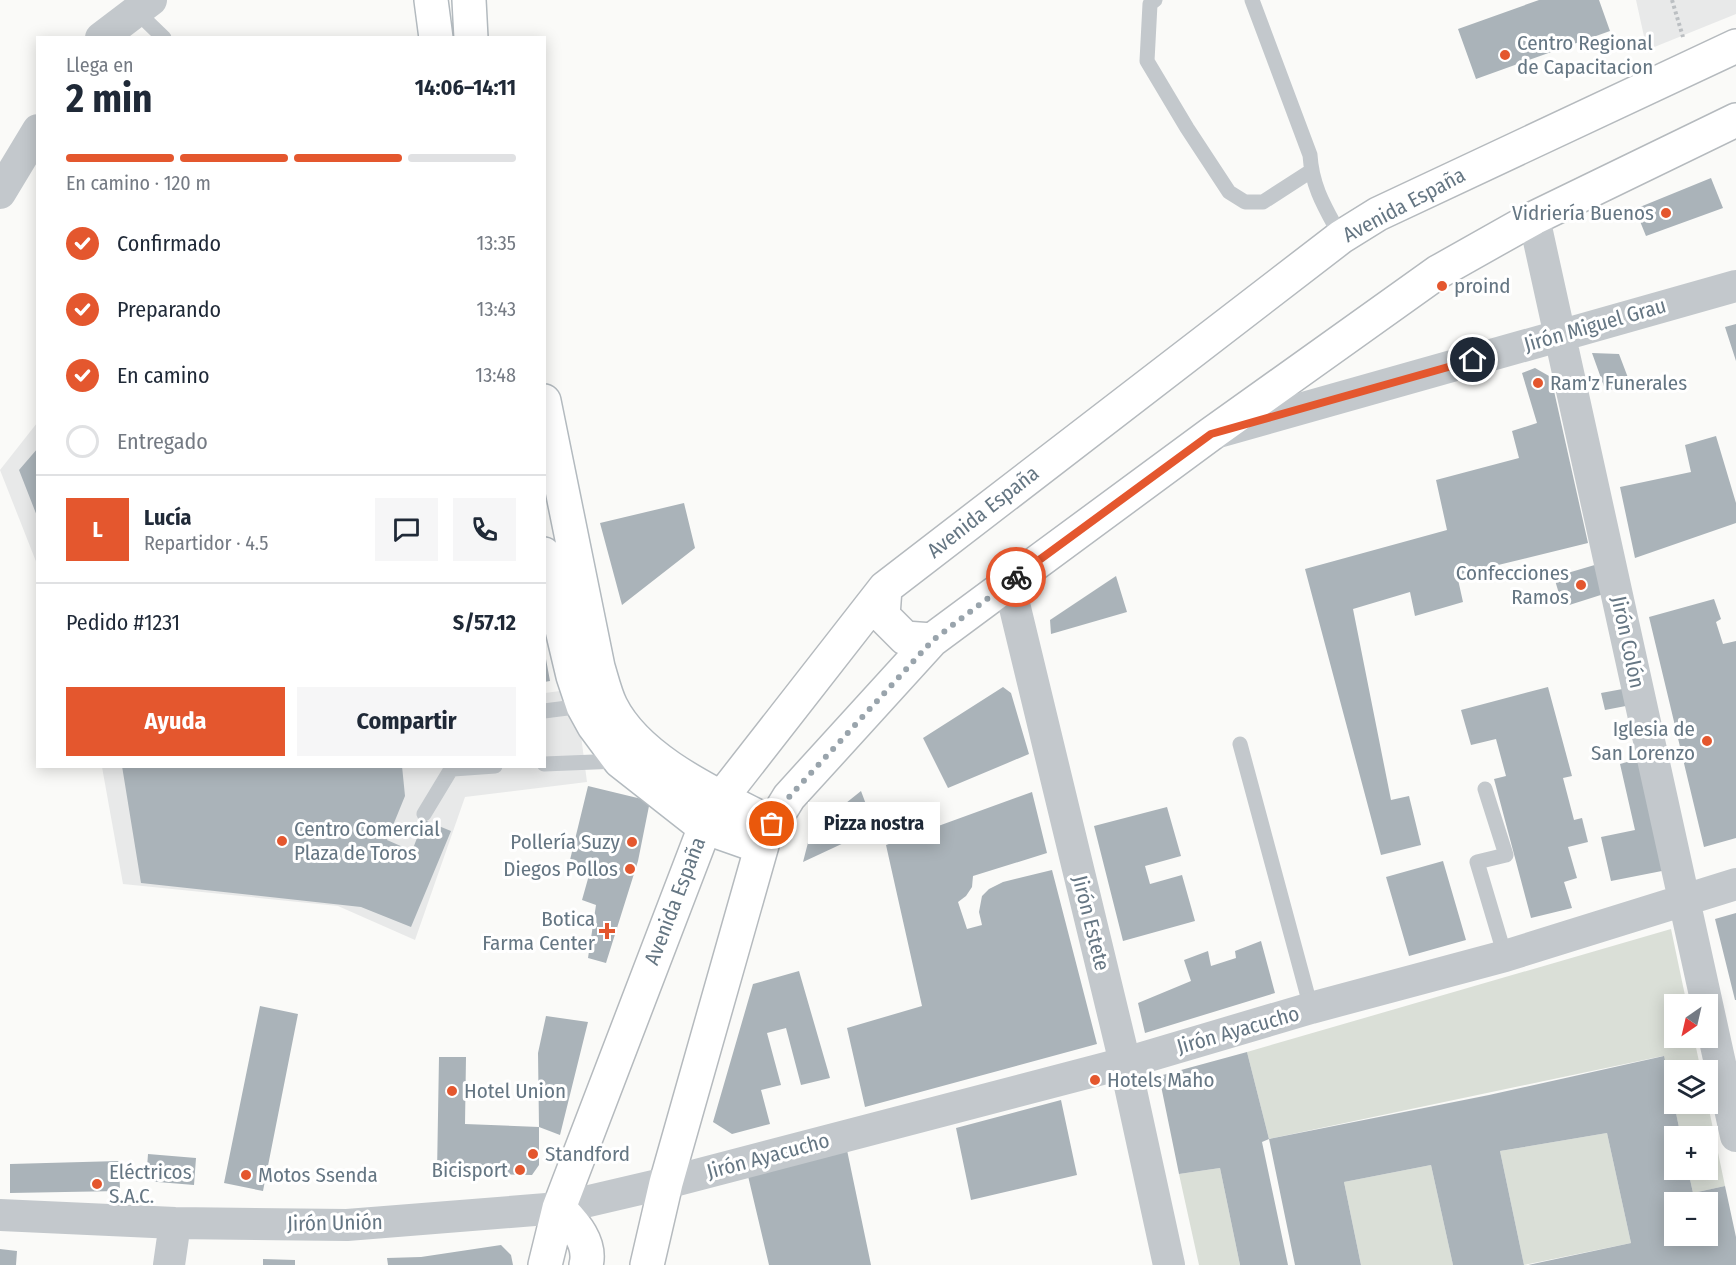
<!DOCTYPE html>
<html lang="es">
<meta charset="utf-8">
<style>
:root{--surface:#fff;--page:#f6f6f7;--text:#1f2937;--muted:#747a83;--line:#e0e1e3;--accent:#e4572e}
body{margin:0;font-family:"Fira Sans Condensed",sans-serif;background:var(--page);color:var(--text);height:100vh;display:flex;flex-direction:column;font-size:22px;white-space:nowrap}
*{box-sizing:border-box;margin:0}
p{font-size:20px;color:var(--muted)}
.icon{flex:none;width:33px;height:33px;fill:none;stroke:currentColor;stroke-width:2;stroke-linecap:round;stroke-linejoin:round}
.map{position:relative;flex:1;overflow:hidden}
.sheet{position:absolute;left:36px;top:36px;width:510px;height:732px;display:flex;flex-direction:column;background:var(--surface);border-radius:0px;box-shadow:0 3px 15px #0003}
.sheet>*{flex:none}
.needle{width:39px;rotate:214deg}
.fabs{position:absolute;left:1664px;top:994px;display:grid;gap:12px}
.fabs a{display:grid;place-items:center;width:54px;height:54px;border-radius:0px;background:var(--surface);box-shadow:0 3px 15px #0003;font-size:30px}
.pin{position:absolute;display:grid;place-items:center;width:51px;height:51px;color:#fff;margin:-26px;border:3px solid #fff;border-radius:50%;box-shadow:0 2px 6px #0007}
.courier{position:absolute;display:grid;place-items:center;width:60px;height:60px;margin:-30px;border:4px solid #e4572e;border-radius:50%;background:#fff;color:#222;box-shadow:0 2px 8px #0007}
.bubble{position:absolute;height:42px;border-radius:0px;background:var(--surface);box-shadow:0 3px 15px #0003;font-size:20px;font-weight:700;line-height:42px;text-align:center}
.summary em{font-style:normal;font-weight:700}
.summary div{display:flex;flex-direction:column-reverse}
.summary{display:flex;align-items:center;justify-content:space-between;height:102px;padding:0 30px}
h1{font-size:39px;font-weight:700;line-height:45px}
.bar{display:grid;grid-template-columns:repeat(4,1fr);gap:9px 6px;align-content:center;height:72px;padding:0 30px}
.bar i{height:8px;border-radius:4px;background:var(--line)}
.bar .on{background:var(--accent)}
.bar p{grid-column:span 4}
.line{display:flex;align-items:center;gap:15px;padding:0 30px;border-top:2px solid var(--line)}
.line div{flex:1}
.round{display:grid;place-items:center;flex:none;width:63px;height:63px;border-radius:0px;background:var(--page)}
ol{padding:0 30px;list-style:none}
li{display:flex;align-items:center;gap:18px;height:66px}
li p{margin-inline-start:auto}
li .icon{padding:6px;border-radius:50%;background:var(--accent);color:#fff;stroke-width:4}
li:last-child{color:var(--muted)}
li i{width:33px;height:33px;border:3px solid var(--line);border-radius:50%}
.cta{display:flex;gap:12px;margin-top:auto;padding:12px 30px}
.cta a{flex:1;height:69px;border-radius:0px;background:var(--accent);color:#fff;font-size:24px;font-weight:700;line-height:69px;text-align:center}
.cta a+a{background:var(--page);color:var(--text)}
.map>svg:first-child{display:block}
.built{fill:#e8e9e9}
.green{fill:#dadfd7}
.building{fill:#aab3b9;fill-rule:evenodd}
.lines{fill:none;stroke-linecap:round;stroke-linejoin:round}
.secondary-casing{stroke:#b3babf;stroke-width:36}
.primary-casing{stroke:#b5babe;stroke-width:36}
.path{stroke:#bbbfc2;stroke-width:4;stroke-dasharray:3 3;stroke-linecap:butt}
.service{stroke:#c3c8cc;stroke-width:15}
.minor{stroke:#c3c8cc;stroke-width:32}
.secondary{stroke:#fff;stroke-width:33}
.primary{stroke:#fff;stroke-width:33}
.done{stroke:#99a4ac;stroke-width:6;stroke-dasharray:0 10.8}
.route{stroke:#e4572e;stroke-width:8}
.poi-dot{fill:#e4572e;stroke:#fff;stroke-width:2}
.labels{text-anchor:middle;dominant-baseline:central;stroke-width:6;stroke-linejoin:round;paint-order:stroke}
.poi-label{font-size:21px;fill:#657683;stroke:#fff;text-anchor:start}
.street-label{font-size:21px;fill:#657683;stroke:#fff}
</style>
<div class="map">
<svg width="1736" height="1265" viewBox="0 0 1736 1265">
<rect width="100%" height="100%" fill="#fafaf8"/>
<!-- built -->
<path class="built" d="M1636,0h100v14l-89,36z
M37,423v141l-37,-94z
M575,689l12,93 -122,15 -50,143 -77,-34 -215,-22 -21,-117 442,-1 1,-73z"/>
<!-- green -->
<path class="green" d="M1671,929l16,76h-13v33h20l7,33h-27v32l-11,-47 -394,83 -22,-87z
M1707,1100l18,86 -32,7 -5,-23h19v-33h-26l-7,-33h33z
M1607,1133l24,110 -107,22 -24,-114z
M1431,1165l22,100h-92l-17,-83z
M1220,1168l20,97h-41l-20,-91z"/>
<!-- building -->
<path class="building" d="M1539,0h60l11,31 -134,48 -18,-50z
M1711,178l12,30 -77,28 -11,-27z
M1736,324v37l-11,-34z
M1592,353l27,1 11,29 -24,9z
M1535,368l14,8 5,15 34,152 -131,32 6,27 -48,14 -5,-24 -57,17 38,191 18,-4 12,49 -40,10 -76,-286 142,-39 -11,-50 83,-22 -7,-27 25,-8 -15,-50z
M1716,436l20,67v20l-101,35 -15,-71 71,-15 -6,-27z
M38,448v68h-1l-18,-46z
M684,503l11,45 -73,57 -22,-82z
M1598,564l9,29 -44,14 -9,-30z
M1116,576l11,36 -76,22 -1,-14z
M1714,599l7,20 -5,3 7,22 13,-3v197l-32,9 -55,-230z
M546,659l4,22 -6,1v-22z
M1003,687l8,6 18,61 -81,34 -25,-50z
M1548,687l24,89 -9,2 11,42 8,-2 6,24 -20,5 9,31 -13,4 8,26 -41,10 -37,-139 12,-3 -10,-37 -25,6 -10,-35z
M1628,688l3,17 -26,5 -4,-17z
M1641,758l26,112 -56,11 -10,-44 34,-7 -15,-66z
M122,766h280l3,30 -18,44 25,11 12,-31 27,11 -40,96 -50,-20 -220,-24z
M588,786l62,15 -12,60 -32,102 -18,-5 8,-53 -14,-5 9,-32 -22,-4z
M861,791l15,40 -28,10 -45,21 8,-31z
M1032,792l15,61 -74,23 -1,11 -6,9 -8,6 9,27 15,-4 -3,-13 3,-16 7,-7 14,-7 49,-12 45,174 -232,63 -18,-79 75,-22 -36,-161z
M1167,807l14,49 -36,10 5,18 32,-9 13,46 -72,20 -29,-115z
M1443,861l23,79 -57,16 -23,-79z
M1736,913v87h-1l-20,-81z
M1261,941l14,52 -130,40 -7,-30 53,-22 -7,-21 24,-9 3,15 25,-8 -1,-7z
M799,971l31,107 -29,7 -15,-57 -19,5 14,52 -20,5 9,34 -38,10 -19,-12 40,-138z
M260,1006l38,8 -35,177 -39,-8z
M546,1016l42,6 -28,113 -21,-8 -1,-74z
M1247,1052l22,87 -7,3 26,123h-48l-20,-97 -41,6 -20,-98z
M1664,1056l17,81h-7v33h14l5,23 32,-7 11,51v28h-208l103,-22 -24,-110 -107,18 24,114h-71l-22,-100 -87,17 17,83h-66l-26,-126 220,-44zM1674,1203h33v33h-33z
M439,1057h27l-1,67 74,3v38l-7,10 -95,-2z
M1061,1100l16,75 -106,25 -15,-72z
M847,1150l24,115h-102l-21,-89z
M148,1154l48,4 -2,27 -48,-4z
M119,1161l1,30 -110,2v-29z
M501,1245l10,10 2,10h-125l-1,-7 34,-1z
M0,1249l17,2 -1,14h-16z
M263,1259l32,1v5h-32z"/>
<g class="lines">
<defs>
<path id="secondary" d="M431,0l5,38
M469,0l2,38
M544,401l54,266c4,13 7,27 13,39 28,56 108,90 161,118
M544,554l29,122 10,30 11,20 26,35 84,66 57,20"/>
<path id="primary" d="M885,588l-2,28 22,22 27,2
M559,1208c14,15 33,34 27,57
M545,1265l14,-57 152,-397 174,-223 456,-351 37,-23 358,-168
M647,1265l19,-82 98,-345 25,-41 143,-157 77,-57 202,-149 227,-162 96,-54 202,-98"/>
</defs>
<!-- secondary casing -->
<use href="#secondary" class="secondary-casing"/>
<!-- primary casing -->
<use href="#primary" class="primary-casing"/>
<!-- path -->
<path class="path" d="M1672,0l11,37"/>
<!-- service -->
<path class="service" d="M1155,0l-5,4 -3,57 40,67 42,64 16,10h18l48,-31
M1252,0l58,155c2,33 16,54 31,82
M136,11l28,27
M544,711l39,-5
M1240,744l71,264
M544,764l75,-3
M453,769l42,-3
M1485,789l21,66 -29,7 28,94
M424,814l29,-48"/>
<!-- minor -->
<path class="minor" d="M101,38l50,-38
M0,193l38,-63
M1534,218l202,918
M1218,432l518,-146
M1009,583l116,480 44,202
M0,1215l175,8 172,2 212,-17 107,-25 459,-120 186,-55 194,-52 231,-72
M169,1265l6,-42"/>
<!-- secondary -->
<use href="#secondary" class="secondary"/>
<!-- primary -->
<use href="#primary" class="primary"/>
</g>
<g class="lines">
<!-- done -->
<path class="done" d="M772,824l17,-27 144,-157 83,-63"/>
<!-- route -->
<path class="route" d="M1016,577l195,-143 262,-74"/>
</g>
<!-- markers -->
<g class="poi-dot">
<circle cx="1505" cy="55" r="6"/>
<circle cx="1666" cy="213" r="6"/>
<circle cx="1442" cy="286" r="6"/>
<circle cx="1538" cy="383" r="6"/>
<circle cx="1581" cy="585" r="6"/>
<circle cx="1707" cy="741" r="6"/>
<circle cx="282" cy="841" r="6"/>
<circle cx="632" cy="842" r="6"/>
<circle cx="630" cy="869" r="6"/>
<path d="M604 922h6v6h6v6h-6v6h-6v-6h-6v-6h6z"/>
<circle cx="1095" cy="1080" r="6"/>
<circle cx="452" cy="1091" r="6"/>
<circle cx="533" cy="1154" r="6"/>
<circle cx="520" cy="1170" r="6"/>
<circle cx="246" cy="1175" r="6"/>
<circle cx="97" cy="1184" r="6"/>
</g>
<g class="labels">
<!-- poi labels -->
<g class="poi-label">
<text x="1517" y="43">Centro Regional<tspan x="1517" dy="24">de Capacitacion</tspan></text>
<text x="1654" y="213" text-anchor="end">Vidriería Buenos</text>
<text x="1454" y="286">proind</text>
<text x="1550" y="383">Ram'z Funerales</text>
<text x="1569" y="573" text-anchor="end">Confecciones<tspan x="1569" dy="24">Ramos</tspan></text>
<text x="1695" y="729" text-anchor="end">Iglesia de<tspan x="1695" dy="24">San Lorenzo</tspan></text>
<text x="294" y="829">Centro Comercial<tspan x="294" dy="24">Plaza de Toros</tspan></text>
<text x="620" y="842" text-anchor="end">Pollería Suzy</text>
<text x="618" y="869" text-anchor="end">Diegos Pollos</text>
<text x="595" y="919" text-anchor="end">Botica<tspan x="595" dy="24">Farma Center</tspan></text>
<text x="1107" y="1080">Hotels Maho</text>
<text x="464" y="1091">Hotel Union</text>
<text x="545" y="1154">Standford</text>
<text x="508" y="1170" text-anchor="end">Bicisport</text>
<text x="109" y="1172">Eléctricos<tspan x="109" dy="24">S.A.C.</tspan></text>
<text x="258" y="1175">Motos Ssenda</text>
</g>
<!-- street labels -->
<g class="street-label">
<text transform="translate(1404 205) rotate(-28)">Avenida España</text>
<text transform="translate(1595 325) rotate(-16)">Jirón Miguel Grau</text>
<text transform="translate(983 512) rotate(-38)">Avenida España</text>
<text transform="translate(1628 642) rotate(78)">Jirón Colón</text>
<text transform="translate(675 901) rotate(-69)">Avenida España</text>
<text transform="translate(1091 923) rotate(76)">Jirón Estete</text>
<text transform="translate(1238 1030) rotate(-16)">Jirón Ayacucho</text>
<text transform="translate(768 1156) rotate(-15)">Jirón Ayacucho</text>
<text transform="translate(335 1223) rotate(-1)">Jirón Unión</text>
</g>
</g>
</svg>
<div class="fabs">
<a><svg class="needle" viewBox="-14 -14 28 28"><path d="M0-13l5 13h-10z" fill="#e53935"/><path d="M0 13l5-13h-10z" fill="#747a83"/></svg></a>
<a><svg class="icon" aria-label="layers" viewBox="0 0 24 24"><path d="M12 4l9 5-9 5-9-5zM3 14l9 5 9-5"/></svg></a>
<a>+</a>
<a>−</a>
</div>
<div class="pin" style="left:772px;top:824px;background:#ea580c"><svg class="icon" aria-label="bag" viewBox="0 0 24 24"><path d="M5 8h14l-1 12H6zM9 8a3 3 0 0 1 6 0"/></svg></div>
<div class="pin" style="left:1473px;top:360px;background:#1f2937"><svg class="icon" aria-label="home" viewBox="0 0 24 24"><path d="M3 11l9-7 9 7M6 9v11h12V9"/></svg></div>
<div class="courier" style="left:1016px;top:577px"><svg class="icon" aria-label="bike" viewBox="0 0 24 24"><circle cx="6" cy="16" r="4"/><circle cx="18" cy="16" r="4"/><path d="M6 16l4-8h5l3 8M10 8l3 8H6M13 5h3"/></svg></div>
<div class="bubble" style="left:808px;top:802px;width:132px">Pizza nostra</div>
<section class="sheet">
<div class="summary"><div><h1>2 min</h1><p>Llega en</p></div><em>14:06–14:11</em></div>
<div class="bar"><i class="on"></i><i class="on"></i><i class="on"></i><i></i><p>En camino · 120 m</p></div>
<ol>
<li><svg class="icon" aria-label="check" viewBox="0 0 24 24"><path d="M5 12l5 5 9-10"/></svg>Confirmado<p>13:35</p></li>
<li><svg class="icon" aria-label="check" viewBox="0 0 24 24"><path d="M5 12l5 5 9-10"/></svg>Preparando<p>13:43</p></li>
<li><svg class="icon" aria-label="check" viewBox="0 0 24 24"><path d="M5 12l5 5 9-10"/></svg>En camino<p>13:48</p></li>
<li><i></i>Entregado</li>
</ol>
<div class="line" style="height:108px"><b class="round" style="background:var(--accent);color:#fff">L</b><div><b>Lucía</b><p>Repartidor · 4.5</p></div><a class="round"><svg class="icon" aria-label="chat" viewBox="0 0 24 24"><path d="M4 5h16v11H9l-5 4z"/></svg></a><a class="round"><svg class="icon" aria-label="phone" viewBox="0 0 24 24"><path d="M5 4h4l2 5-3 2q2 4 5 5l2-3 5 2v4C11 20 4 13 5 4z"/></svg></a></div>
<div class="line" style="height:78px"><div>Pedido #1231</div><b>S/57.12</b></div>
<div class="cta"><a>Ayuda</a><a>Compartir</a></div>
</section>
</div>
